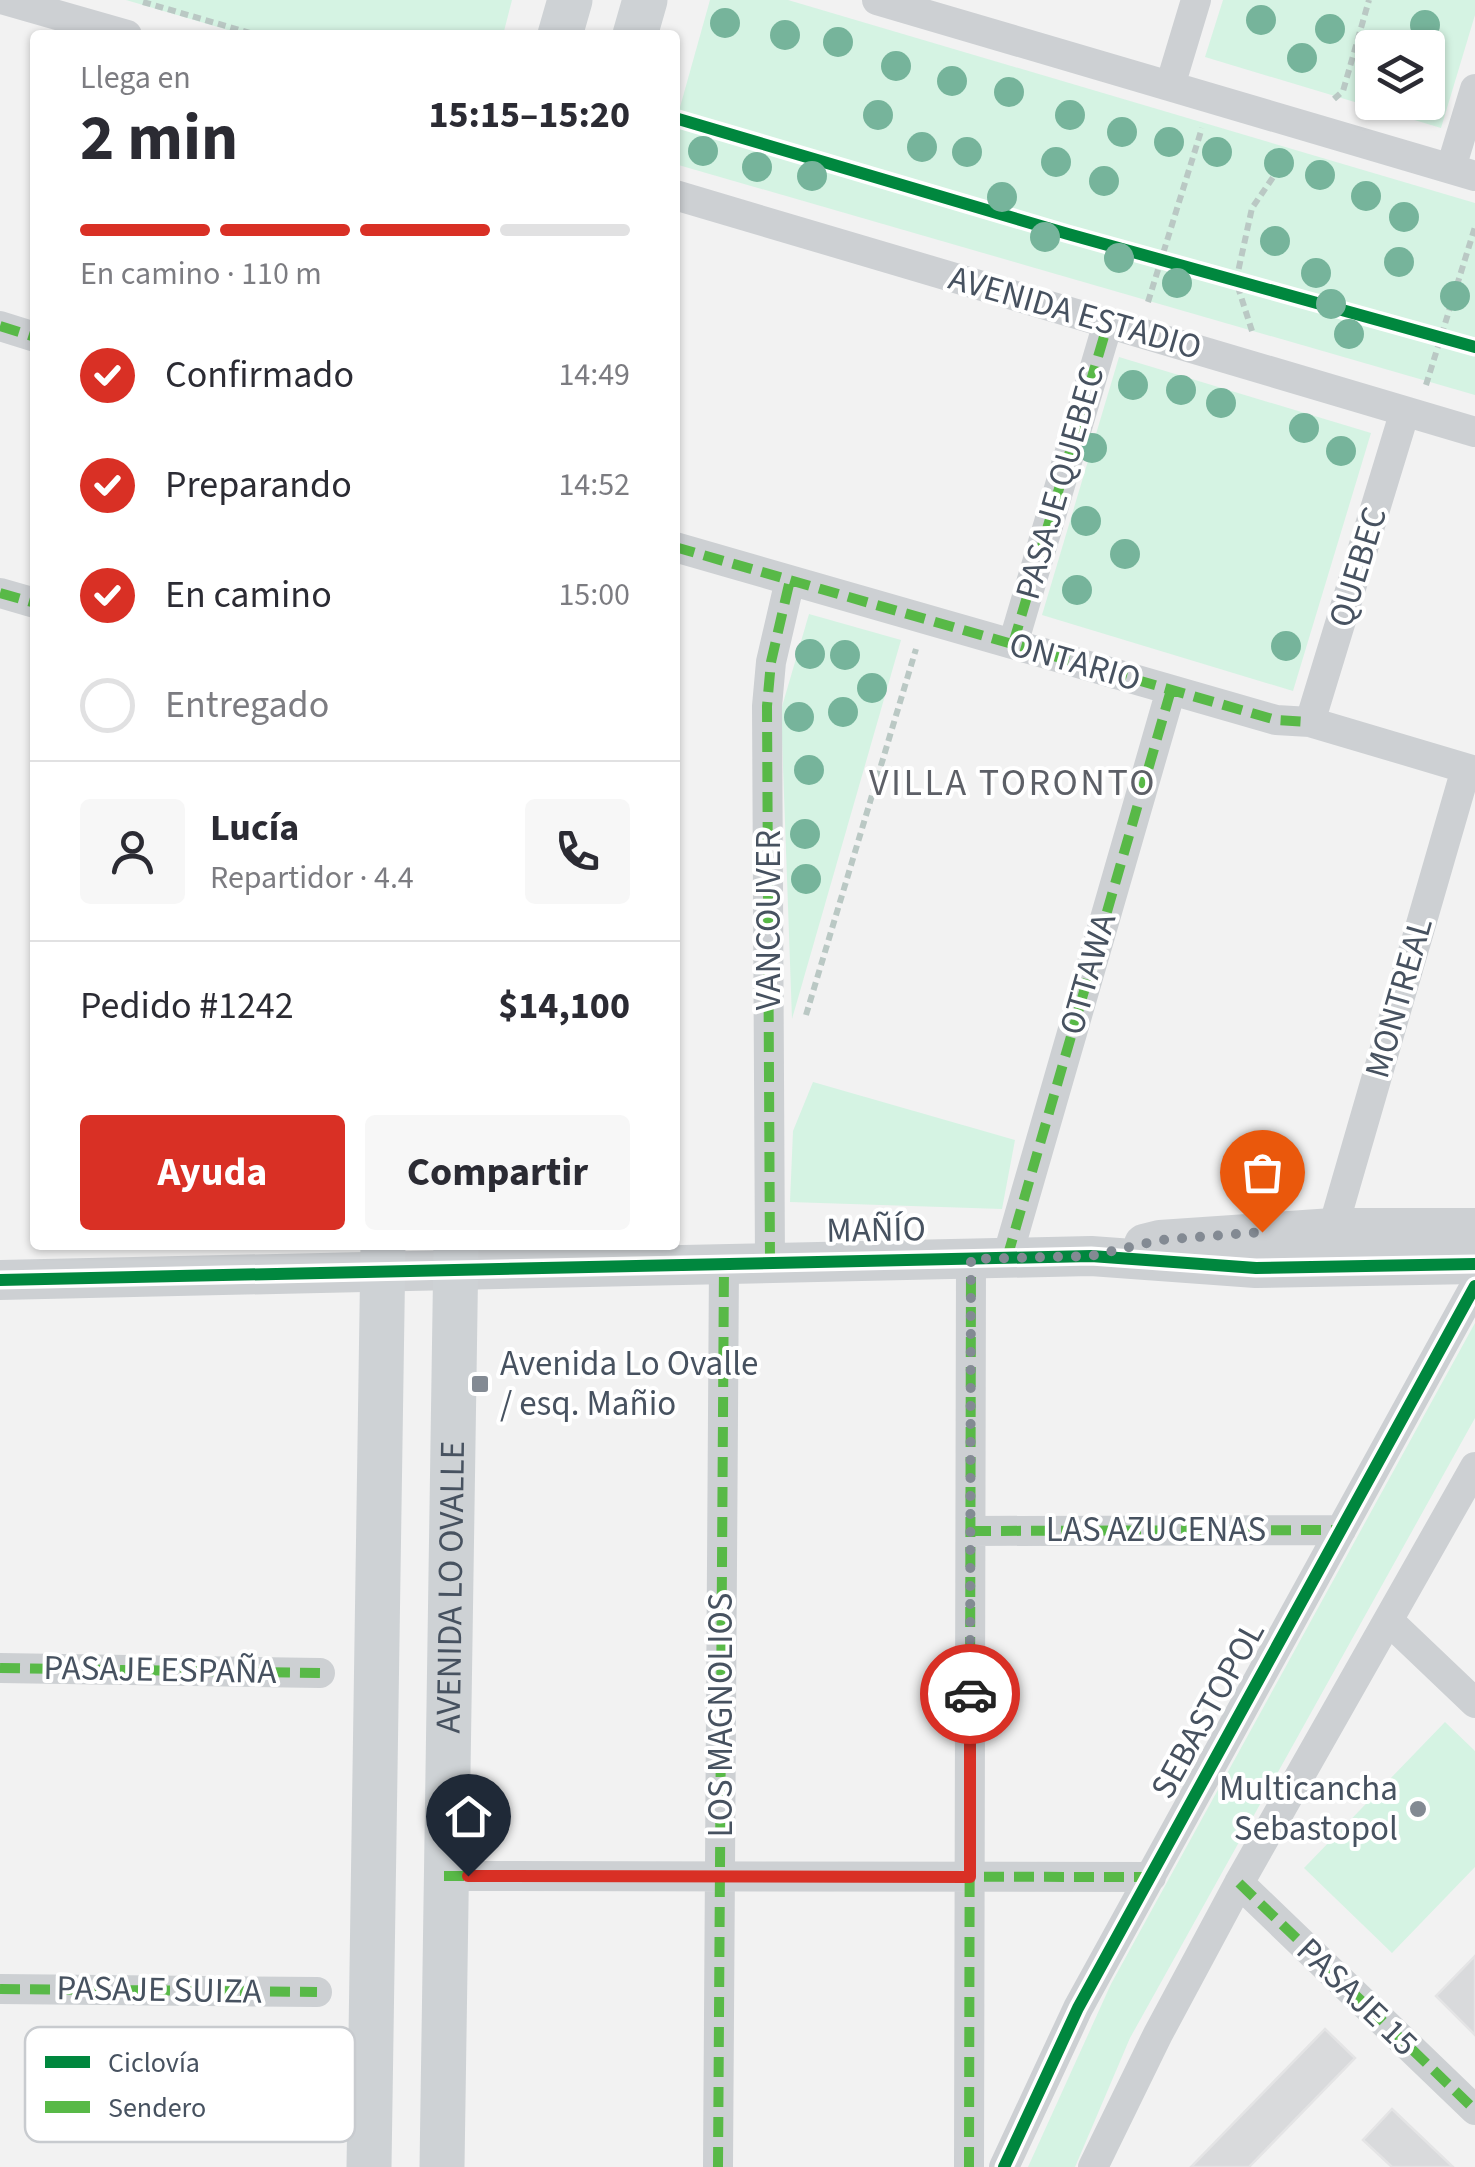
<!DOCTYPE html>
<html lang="es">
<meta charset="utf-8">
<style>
:root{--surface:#fff;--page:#f7f7f7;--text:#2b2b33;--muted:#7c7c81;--line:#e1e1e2;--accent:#d93025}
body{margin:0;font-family:"Source Sans 3",sans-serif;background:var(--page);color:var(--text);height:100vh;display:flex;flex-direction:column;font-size:38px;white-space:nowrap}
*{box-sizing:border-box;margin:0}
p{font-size:32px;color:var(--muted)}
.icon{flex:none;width:55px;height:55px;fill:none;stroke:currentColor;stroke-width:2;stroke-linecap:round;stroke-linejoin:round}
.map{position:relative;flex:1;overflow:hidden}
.side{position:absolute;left:30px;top:30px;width:650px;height:1220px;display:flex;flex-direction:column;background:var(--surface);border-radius:10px;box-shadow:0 2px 8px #0004}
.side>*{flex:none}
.tools{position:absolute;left:1355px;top:30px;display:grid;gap:20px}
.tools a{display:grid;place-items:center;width:90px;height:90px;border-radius:10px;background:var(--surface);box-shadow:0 2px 8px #0004;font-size:50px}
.pin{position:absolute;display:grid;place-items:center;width:85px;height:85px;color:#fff;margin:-102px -42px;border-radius:50% 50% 50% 0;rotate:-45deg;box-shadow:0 0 10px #0007}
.pin .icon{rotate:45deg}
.courier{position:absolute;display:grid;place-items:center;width:100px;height:100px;margin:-50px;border:8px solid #d93025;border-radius:50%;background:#fff;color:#222;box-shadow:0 2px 12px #0007}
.head em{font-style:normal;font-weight:700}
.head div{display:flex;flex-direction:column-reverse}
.head{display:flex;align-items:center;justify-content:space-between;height:170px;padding:0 50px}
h1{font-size:65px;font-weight:700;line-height:75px}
.bar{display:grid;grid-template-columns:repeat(4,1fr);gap:15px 10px;align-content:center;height:120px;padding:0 50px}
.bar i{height:12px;border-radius:8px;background:var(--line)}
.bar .active{background:var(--accent)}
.bar p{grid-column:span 4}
.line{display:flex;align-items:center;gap:25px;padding:0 50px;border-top:2px solid var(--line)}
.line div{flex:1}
.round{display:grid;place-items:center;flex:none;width:105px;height:105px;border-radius:10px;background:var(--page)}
ol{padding:0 50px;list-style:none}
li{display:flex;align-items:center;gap:30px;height:110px}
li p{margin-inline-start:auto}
li .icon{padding:10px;border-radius:50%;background:var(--accent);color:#fff;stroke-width:4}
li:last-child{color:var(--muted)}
li i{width:55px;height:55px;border:5px solid var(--line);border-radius:50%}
.button{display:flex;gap:20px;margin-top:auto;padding:20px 50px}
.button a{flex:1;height:115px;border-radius:10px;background:var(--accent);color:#fff;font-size:40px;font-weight:700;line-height:115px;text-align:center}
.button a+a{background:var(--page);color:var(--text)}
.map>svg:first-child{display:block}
.green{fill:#d5f3e3;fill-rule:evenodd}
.building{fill:#d9dadc;stroke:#e4e4e5;stroke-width:2.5}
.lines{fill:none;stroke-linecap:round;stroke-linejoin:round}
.path{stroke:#bac8c4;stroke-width:6;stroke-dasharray:8 5;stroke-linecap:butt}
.minor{stroke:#cdd0d3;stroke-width:30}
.tertiary{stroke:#cdd0d3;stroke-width:40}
.secondary{stroke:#ced2d5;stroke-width:45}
.quiet{stroke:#58b947;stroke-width:10;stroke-dasharray:20 10;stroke-linecap:butt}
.cycleway-casing{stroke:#fff;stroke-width:19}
.cycleway{stroke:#00873e;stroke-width:12}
.tree{fill:#76b49b}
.done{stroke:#838a93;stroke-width:10;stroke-dasharray:0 18}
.route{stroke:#d93025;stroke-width:12}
.poi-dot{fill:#838a93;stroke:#fff;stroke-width:4}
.labels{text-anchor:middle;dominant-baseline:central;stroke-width:8;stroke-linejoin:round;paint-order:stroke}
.street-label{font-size:35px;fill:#475260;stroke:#fff}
.poi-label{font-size:35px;fill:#475260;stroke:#fff;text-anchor:start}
.neighbourhood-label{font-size:38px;letter-spacing:2.5px;fill:#5d6067;stroke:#fff}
.key{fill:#fff;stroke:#c8cbcf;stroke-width:2.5}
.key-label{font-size:28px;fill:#475260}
</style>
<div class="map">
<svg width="1475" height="2167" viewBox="0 0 1475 2167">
<rect width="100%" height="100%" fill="#f2f2f2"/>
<!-- green -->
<path class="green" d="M126,0h386l-9,35h-258z
M710,0h78l687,203v192l-800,-231v-39z
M1223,0h252v15l-34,113 -236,-71zM1372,48h56v54h-56z
M1119,357l252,76 -78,258 -251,-76z
M809,614l92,26 -109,379 -11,-309z
M813,1082l202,58 -13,69 -212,-7 3,-71z
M1475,1323v95l-345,620 -55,129h-47l83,-183z
M1445,1722l30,29v116l-83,86 -88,-85z"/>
<!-- building -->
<path class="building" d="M1475,1956v79l-39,-39z
M1325,2029l30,29 -106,109h-58z
M1392,2109l61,58h-61l-29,-27z"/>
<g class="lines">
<!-- path -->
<path class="path" d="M143,2l114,33
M1334,99l9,-8 26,-91
M1148,302l54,-174
M1252,331l-16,-50 16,-73 37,-54
M1426,385l49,-158
M806,1015l110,-366"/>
<!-- minor -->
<path class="minor" d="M5,0l122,35
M877,0l598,176
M1170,86l26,-86
M1451,168l24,-79
M675,195l800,237
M0,326l35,11
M675,547l601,173 34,2 165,49
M0,593l35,10
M1013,644l95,-321
M1310,722l95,-311
M1333,1228l133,-459
M1007,1258l164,-568
M770,1262l-3,-556 4,-44 19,-82
M971,1531l370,-1
M1389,1621l86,82
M0,1668l320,5
M444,1876l707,1
M1239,1883l236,227
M0,1989l317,3
M718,2167l6,-904
M969,2167l2,-908
M1004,2167l74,-159 397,-722
M1093,2167l65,-133 81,-151 236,-416"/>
<!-- tertiary -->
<path class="tertiary" d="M1144,1244l16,-4 173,-12h142
M0,1280l1091,-24 165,12 219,-4"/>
<!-- secondary -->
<g class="secondary">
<path d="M560,35l10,-35"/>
<path d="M635,35l10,-35"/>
<path d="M369,2167l14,-922"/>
<path id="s1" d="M442,2167l14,-922"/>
</g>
<!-- quiet -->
<path class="quiet" d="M0,326l35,11
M675,547l601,173 34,2
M0,593l35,10
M1013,644l95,-321
M1007,1258l164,-568
M770,1262l-3,-556 4,-44 19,-82
M971,1531l370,-1
M0,1668l320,5
M444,1876l707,1
M1239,1883l236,227
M0,1989l317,3
M718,2167l6,-904
M969,2167l2,-908"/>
<defs>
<path id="cycleway" d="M675,118l393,116 407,113
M0,1280l1091,-24 165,12 219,-4
M1004,2167l74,-159 397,-722"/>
</defs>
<!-- cycleway casing -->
<use href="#cycleway" class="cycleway-casing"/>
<!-- cycleway -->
<use href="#cycleway" class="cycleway"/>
</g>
<!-- trees -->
<g class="tree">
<circle cx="1261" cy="20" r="15"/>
<circle cx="725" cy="23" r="15"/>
<circle cx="1425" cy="25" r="15"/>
<circle cx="1330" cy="29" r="15"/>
<circle cx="785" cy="35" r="15"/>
<circle cx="838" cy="42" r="15"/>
<circle cx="1302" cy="58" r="15"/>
<circle cx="896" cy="66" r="15"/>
<circle cx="952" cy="81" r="15"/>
<circle cx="1009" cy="92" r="15"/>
<circle cx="878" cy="115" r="15"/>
<circle cx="1070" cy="115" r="15"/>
<circle cx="1122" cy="132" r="15"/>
<circle cx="1169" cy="142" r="15"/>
<circle cx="922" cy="147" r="15"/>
<circle cx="703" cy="151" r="15"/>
<circle cx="967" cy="152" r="15"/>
<circle cx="1217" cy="152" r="15"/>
<circle cx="1056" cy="162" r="15"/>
<circle cx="1279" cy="163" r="15"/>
<circle cx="757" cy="167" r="15"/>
<circle cx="1320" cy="175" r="15"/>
<circle cx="812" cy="176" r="15"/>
<circle cx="1104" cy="181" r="15"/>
<circle cx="1366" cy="196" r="15"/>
<circle cx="1002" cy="197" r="15"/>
<circle cx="1404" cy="217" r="15"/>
<circle cx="1045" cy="237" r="15"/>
<circle cx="1275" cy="241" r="15"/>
<circle cx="1119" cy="258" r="15"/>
<circle cx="1399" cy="262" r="15"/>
<circle cx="1316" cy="273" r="15"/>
<circle cx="1177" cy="283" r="15"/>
<circle cx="1455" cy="296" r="15"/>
<circle cx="1331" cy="304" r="15"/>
<circle cx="1349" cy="334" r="15"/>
<circle cx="1133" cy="385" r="15"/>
<circle cx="1181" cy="390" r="15"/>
<circle cx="1221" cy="403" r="15"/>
<circle cx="1304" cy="428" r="15"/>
<circle cx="1092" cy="448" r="15"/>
<circle cx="1341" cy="451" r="15"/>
<circle cx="1086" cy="521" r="15"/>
<circle cx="1125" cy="554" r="15"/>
<circle cx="1077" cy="590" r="15"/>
<circle cx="1286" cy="646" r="15"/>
<circle cx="810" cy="654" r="15"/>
<circle cx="845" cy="655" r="15"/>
<circle cx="872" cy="688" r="15"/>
<circle cx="843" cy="712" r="15"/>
<circle cx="799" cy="717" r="15"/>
<circle cx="809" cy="770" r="15"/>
<circle cx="805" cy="834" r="15"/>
<circle cx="806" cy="879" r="15"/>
</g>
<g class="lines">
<!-- done -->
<path class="done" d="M970,1694l1,-435 120,-3 69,-16 102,-8"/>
<!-- route -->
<path class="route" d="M468,1876l502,1v-183"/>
</g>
<!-- markers -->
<g class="poi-dot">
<rect x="470" y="1374" width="20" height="20" rx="5"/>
<circle cx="1418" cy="1809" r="10"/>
</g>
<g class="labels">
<!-- street labels -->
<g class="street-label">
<text transform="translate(1075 313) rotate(16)">AVENIDA ESTADIO</text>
<text transform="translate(1060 483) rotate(-74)">PASAJE QUEBEC</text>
<text transform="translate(1358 567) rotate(-73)">QUEBEC</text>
<text transform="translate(1075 662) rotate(16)">ONTARIO</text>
<text transform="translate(769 920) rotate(-90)">VANCOUVER</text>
<text transform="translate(1088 974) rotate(-74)">OTTAWA</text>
<text transform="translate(1399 998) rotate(-74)">MONTREAL</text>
<text transform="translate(876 1230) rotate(-1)">MAÑÍO</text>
<text x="1156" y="1530">LAS AZUCENAS</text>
<text stroke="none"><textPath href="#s1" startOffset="580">AVENIDA LO OVALLE</textPath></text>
<text transform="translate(160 1670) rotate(1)">PASAJE ESPAÑA</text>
<text transform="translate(1208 1710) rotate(-61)">SEBASTOPOL</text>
<text transform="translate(721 1715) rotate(-90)">LOS MAGNOLIOS</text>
<text transform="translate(159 1990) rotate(1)">PASAJE SUIZA</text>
<text transform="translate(1357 1997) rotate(44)">PASAJE 15</text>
</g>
<!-- poi labels -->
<g class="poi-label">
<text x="500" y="1364">Avenida Lo Ovalle<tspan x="500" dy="40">/ esq. Mañio</tspan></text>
<text x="1398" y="1789" text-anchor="end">Multicancha<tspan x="1398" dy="40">Sebastopol</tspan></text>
</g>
<!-- neighbourhood labels -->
<g class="neighbourhood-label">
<text x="1013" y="783">VILLA TORONTO</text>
</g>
</g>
<!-- legend -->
<rect x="25" y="2027" width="330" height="115" rx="15" class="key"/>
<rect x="45" y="2056" width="45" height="12" fill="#00873e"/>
<rect x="45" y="2101" width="45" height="12" fill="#58b947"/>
<g class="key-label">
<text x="108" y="2072">Ciclovía</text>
<text x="108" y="2117">Sendero</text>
</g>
</svg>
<div class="tools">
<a><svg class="icon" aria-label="layers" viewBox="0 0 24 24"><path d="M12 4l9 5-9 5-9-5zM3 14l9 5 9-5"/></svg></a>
</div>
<div class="pin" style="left:1262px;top:1232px;background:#ea580c"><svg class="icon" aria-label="bag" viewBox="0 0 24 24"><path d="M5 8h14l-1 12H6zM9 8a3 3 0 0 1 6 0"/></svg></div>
<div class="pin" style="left:468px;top:1876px;background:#1f2937"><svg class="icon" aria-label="home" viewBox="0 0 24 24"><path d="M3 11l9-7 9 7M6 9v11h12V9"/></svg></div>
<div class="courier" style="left:970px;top:1694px"><svg class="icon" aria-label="car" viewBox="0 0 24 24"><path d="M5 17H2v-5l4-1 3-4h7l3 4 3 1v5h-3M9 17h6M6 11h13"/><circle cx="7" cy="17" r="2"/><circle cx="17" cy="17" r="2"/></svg></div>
<section class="side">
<div class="head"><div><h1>2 min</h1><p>Llega en</p></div><em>15:15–15:20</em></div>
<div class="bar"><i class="active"></i><i class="active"></i><i class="active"></i><i></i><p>En camino · 110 m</p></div>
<ol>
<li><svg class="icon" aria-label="check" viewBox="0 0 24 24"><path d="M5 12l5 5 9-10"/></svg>Confirmado<p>14:49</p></li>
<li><svg class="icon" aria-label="check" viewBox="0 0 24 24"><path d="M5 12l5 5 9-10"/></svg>Preparando<p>14:52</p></li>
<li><svg class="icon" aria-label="check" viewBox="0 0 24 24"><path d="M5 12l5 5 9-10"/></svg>En camino<p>15:00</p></li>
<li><i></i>Entregado</li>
</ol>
<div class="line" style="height:180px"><a class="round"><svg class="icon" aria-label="person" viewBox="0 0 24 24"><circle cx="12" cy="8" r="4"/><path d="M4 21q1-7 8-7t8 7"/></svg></a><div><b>Lucía</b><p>Repartidor · 4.4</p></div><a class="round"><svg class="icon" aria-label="phone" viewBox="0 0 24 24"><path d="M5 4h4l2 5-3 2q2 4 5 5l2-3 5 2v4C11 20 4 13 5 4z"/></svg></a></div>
<div class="line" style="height:130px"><div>Pedido #1242</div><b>$14,100</b></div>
<div class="button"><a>Ayuda</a><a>Compartir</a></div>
</section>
</div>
